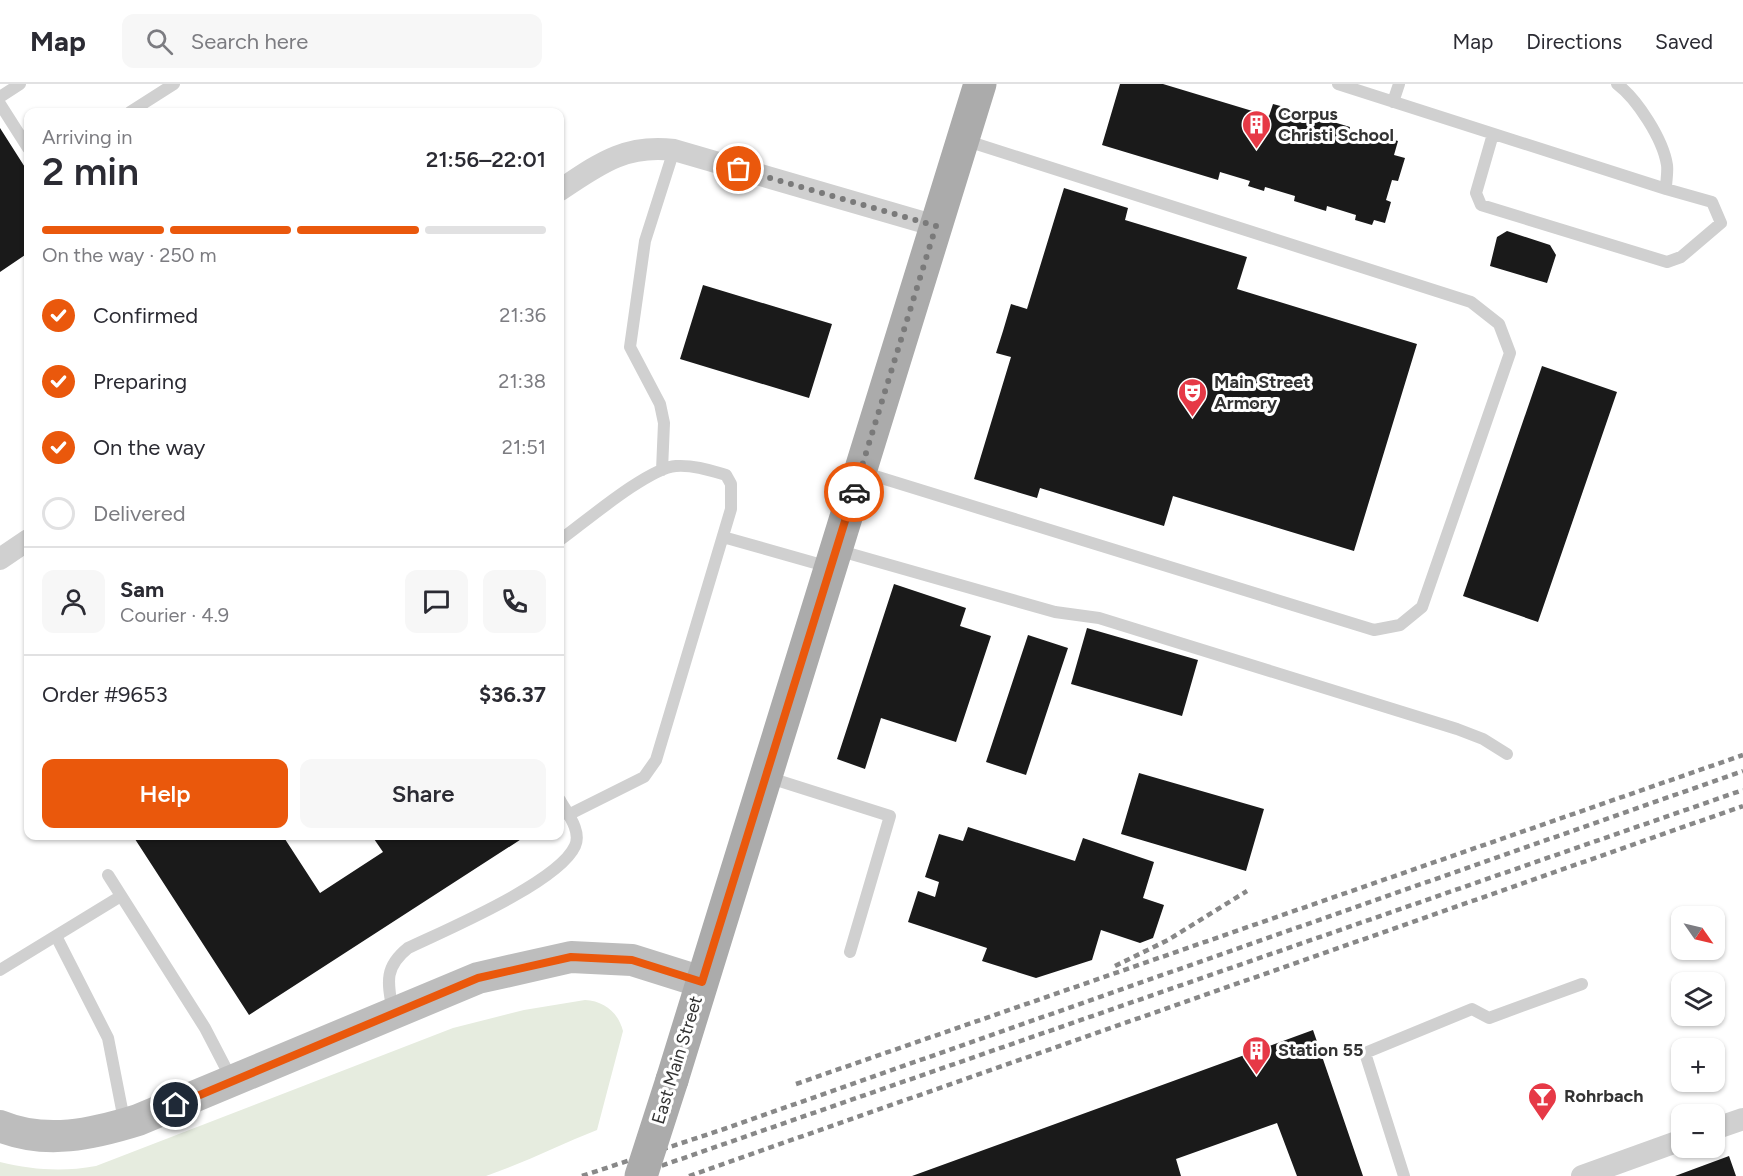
<!DOCTYPE html>
<meta charset="utf-8">
<style>
:root{--surface:#fff;--page:#f7f7f7;--text:#2b2b33;--muted:#7c7c81;--line:#e1e1e2;--accent:#ea580c}
body{margin:0;font-family:Figtree,sans-serif;background:var(--page);color:var(--text);height:100vh;display:flex;flex-direction:column;font-size:22px;white-space:nowrap}
*{box-sizing:border-box;margin:0}
p{font-size:20px;color:var(--muted)}
.icon{flex:none;width:33px;height:33px;fill:none;stroke:currentColor;stroke-width:2;stroke-linecap:round;stroke-linejoin:round}
.map{position:relative;flex:1;overflow:hidden}
.panel{position:absolute;left:24px;top:24px;width:540px;height:732px;display:flex;flex-direction:column;background:var(--surface);border-radius:12px;box-shadow:0 2px 4px #0004}
.panel>*{flex:none}
.needle{width:39px;rotate:124deg}
.buttons{position:absolute;left:1671px;top:822px;display:grid;gap:12px}
.buttons a{display:grid;place-items:center;width:54px;height:54px;border-radius:12px;background:var(--surface);box-shadow:0 2px 4px #0004;font-size:30px}
.pin{position:absolute;display:grid;place-items:center;width:51px;height:51px;color:#fff;margin:-26px;border:3px solid #fff;border-radius:50%;box-shadow:0 2px 6px #0007}
.courier{position:absolute;display:grid;place-items:center;width:60px;height:60px;margin:-30px;border:4px solid #ea580c;border-radius:50%;background:#fff;color:#222;box-shadow:0 2px 8px #0007}
.summary em{font-style:normal;font-weight:600}
.summary div{display:flex;flex-direction:column-reverse}
.summary{display:flex;align-items:center;justify-content:space-between;height:102px;padding:0 18px}
h1{font-size:39px;font-weight:600;line-height:45px}
.bar{display:grid;grid-template-columns:repeat(4,1fr);gap:9px 6px;align-content:center;height:72px;padding:0 18px}
.bar i{height:8px;border-radius:4px;background:var(--line)}
.bar .selected{background:var(--accent)}
.bar p{grid-column:span 4}
.line{display:flex;align-items:center;gap:15px;padding:0 18px;border-top:2px solid var(--line)}
.line div{flex:1}
.round{display:grid;place-items:center;flex:none;width:63px;height:63px;border-radius:12px;background:var(--page)}
ol{padding:0 18px;list-style:none}
li{display:flex;align-items:center;gap:18px;height:66px}
li p{margin-inline-start:auto}
li .icon{padding:6px;border-radius:50%;background:var(--accent);color:#fff;stroke-width:4}
li:last-child{color:var(--muted)}
li i{width:33px;height:33px;border:3px solid var(--line);border-radius:50%}
.action{display:flex;gap:12px;margin-top:auto;padding:12px 18px}
.action a{flex:1;height:69px;border-radius:12px;background:var(--accent);color:#fff;font-size:24px;font-weight:600;line-height:69px;text-align:center}
.action a+a{background:var(--page);color:var(--text)}
header{display:flex;align-items:center;gap:36px;box-sizing:border-box;height:84px;padding:0 30px;background:var(--surface);border-bottom:2px solid var(--line)}
header strong{font-size:28px}
nav{display:flex;gap:33px;margin-inline-start:auto;font-size:21px}
.search{width:420px;height:54px;background:var(--page);display:flex;align-items:center;gap:15px;box-sizing:border-box;padding:0 21px;border-radius:12px;color:var(--muted);font-size:22px}
.map>svg:first-child{display:block}
.green{fill:#e6ecdf}
.building{fill:#1a1a1a}
.lines{fill:none;stroke-linecap:round;stroke-linejoin:round}
.service{stroke:#d0d0d0;stroke-width:12}
.minor{stroke:#d0d0d0;stroke-width:22}
.secondary{stroke:#bdbdbd;stroke-width:32}
.primary{stroke:#ababab;stroke-width:33}
.rail{stroke:#888;stroke-width:4.5;stroke-dasharray:6 4.5;stroke-linecap:butt}
.primary-bridge{stroke:#ababab;stroke-width:33}
.done{stroke:#7a7a7a;stroke-width:6;stroke-dasharray:0 10.8}
.route{stroke:#ea580c;stroke-width:8}
.labels{text-anchor:middle;dominant-baseline:central;stroke-width:6;stroke-linejoin:round;paint-order:stroke}
.poi-label{font-size:18px;font-weight:bold;fill:#333;stroke:#fff;text-anchor:start}
.street-label{font-size:18px;fill:#333;stroke:#fff}
</style>
<header>
<strong>Map</strong>
<div class="search"><svg class="icon" aria-label="search" viewBox="0 0 24 24"><circle cx="10" cy="10" r="6"/><path d="M15 15l6 6"/></svg>Search here</div>
<nav><a>Map</a><a>Directions</a><a>Saved</a></nav>
</header>
<div class="map">
<svg width="1743" height="1092" viewBox="0 0 1743 1092">
<rect width="100%" height="100%" fill="#fff"/>
<!-- green -->
<path class="green" d="M585,916c19,1 33,12 38,31l-26,99c-38,15 -73,33 -111,46h-486v-14c33,8 63,10 96,4l357,-138 71,-18z"/>
<!-- building -->
<path class="building" d="M1120,0h43l106,32 4,-12 15,4 -2,5 33,9 1,-4 30,9 -1,4 30,9 2,-4 17,5 -4,14 11,3 -7,23 -6,-1 -6,20 5,2 -6,21 -11,-3 -2,5 -17,-5 1,-5 -29,-9 -1,5 -32,-10 1,-5 -30,-9 -1,4 -16,-5 2,-5 -30,-9 -2,8 -116,-35z
M0,44l28,44v59l-3,2 3,6v14l-28,19z
M1064,104l64,20 -3,12 122,37 -10,32 180,55 -63,207 -181,-55 -9,30 -124,-38 -3,10 -63,-19 37,-122 -15,-4 7,-22 8,-27 16,5z
M1507,147l43,14 6,10 -9,28 -57,-17 7,-29z
M703,201l129,39 -23,74 -129,-39z
M1542,282l75,26 -79,230 -75,-26z
M894,500l72,24 -6,18 31,10 -35,106 -75,-24 -16,51 -28,-10z
M1087,544l111,32 -16,56 -111,-32z
M1028,551l40,13 -42,127 -40,-13z
M1139,689l125,36 -18,62 -125,-37z
M968,743l107,34 8,-23 71,24 -11,36 21,7 -11,33 -13,5 -39,-13 -9,30 -56,18 -54,-17 5,-13 -79,-26 10,-31 17,6 4,-15 -14,-5 14,-43 24,7z
M133,752h150l37,57 63,-41 -11,-16h154l-277,179z
M1313,946l50,146h-66l-20,-53 -101,36 5,17h-269z
M1729,1072l7,20h-61z"/>
<g class="lines">
<!-- service -->
<path class="service" d="M1338,0l328,105c0,-8 2,-17 1,-24 -4,-26 -30,-66 -50,-81
M0,13l20,-13
M1393,18l6,-18
M0,20l28,44
M130,28l44,-28
M1493,50l-17,59 5,12 186,57 14,-5 40,-34 -9,-21 -46,-13
M662,386l2,-47 -4,-19 -30,-57 15,-106 29,-91
M862,388l512,158 26,-5 22,-18 88,-254 -11,-29 -28,-22 -507,-162
M723,453l106,30
M560,456c25,-18 88,-72 116,-74 18,-1 33,4 50,9l5,9v25l-75,251 -12,17 -76,38
M837,466l218,62 44,6 358,111 26,10 24,15
M767,693l123,39 -40,136
M108,791l97,153 27,52
M56,852l52,102 17,87
M0,886l121,-74
M393,928c-5,-28 -10,-44 15,-64 38,-18 151,-66 167,-102 7,-15 -8,-33 -15,-46
M1404,1092l-39,-123 107,-44 17,9 93,-34"/>
<!-- minor -->
<path class="minor" d="M560,106c39,-26 65,-46 114,-40l262,76
M0,475l28,-19
M1714,1045l29,-10
M1582,1092l100,-36"/>
<!-- secondary -->
<path class="secondary" d="M0,1042c46,19 93,8 138,-6l340,-142 93,-21 61,3 70,22"/>
<!-- primary -->
<path class="primary" d="M672,996l308,-996"/>
<!-- rail -->
<path class="rail" d="M1115,882l53,-26 79,-49
M796,1000l947,-329
M582,1092l142,-47 1019,-358
M632,1092l1111,-386
M689,1092l1054,-370"/>
<!-- primary-bridge -->
<path class="primary-bridge" d="M641,1092l31,-96"/>
</g>
<g class="lines">
<!-- done -->
<path class="done" d="M739,85l197,57 -82,266"/>
<!-- route -->
<path class="route" d="M176,1021l302,-127 93,-21 61,3 70,22 152,-490"/>
</g>
<!-- icons -->
<defs>
<symbol id="building-pin" viewBox="-11 -11 22 30"><path d="M0 17L-7.5 6A9.5 9.5 0 1 1 7.5 6Z" fill="#e63946" stroke="#fff"/><path d="M-4-6H4V6H1V3H-1V6H-4ZM-2.5-4.3h1.7v1.8h-1.7ZM.8-4.3h1.7v1.8H.8ZM-2.5-1h1.7V.8h-1.7ZM.8-1h1.7V.8H.8Z" fill="#fff"/></symbol>
<symbol id="theatre-pin" viewBox="-11 -11 22 30"><path d="M0 17L-7.5 6A9.5 9.5 0 1 1 7.5 6Z" fill="#e63946" stroke="#fff"/><path d="M-5-5.5Q0-4 5-5.5V0Q5 5 0 6Q-5 5-5 0ZM-3.3-2.5H-1v1.5H-3.3ZM1-2.5H3.3v1.5H1ZM-2.8 1Q0 5.5 2.8 1Z" fill="#fff"/></symbol>
<symbol id="bar-pin" viewBox="-11 -11 22 30"><path d="M0 17L-7.5 6A9.5 9.5 0 1 1 7.5 6Z" fill="#e63946" stroke="#fff"/><path d="M-6-5H6L.8 .8V4.5H3.5V6h-7V4.5H-.8V.8Z" fill="#fff"/></symbol>
</defs>
<g fill-rule="evenodd">
<use href="#building-pin" x="1240" y="24" width="33" height="45"/>
<use href="#theatre-pin" x="1176" y="292" width="33" height="45"/>
<use href="#building-pin" x="1240" y="950" width="33" height="45"/>
<use href="#bar-pin" x="1526" y="996" width="33" height="45"/>
</g>
<g class="labels">
<!-- poi labels -->
<g class="poi-label">
<text x="1278" y="30">Corpus<tspan x="1278" dy="21">Christi School</tspan></text>
<text x="1214" y="298">Main Street<tspan x="1214" dy="21">Armory</tspan></text>
<text x="1278" y="966">Station 55</text>
<text x="1564" y="1012">Rohrbach</text>
</g>
<!-- street labels -->
<g class="street-label">
<text transform="translate(677 976) rotate(-73)">East Main Street</text>
</g>
</g>
</svg>
<div class="buttons">
<a><svg class="needle" viewBox="-14 -14 28 28"><path d="M0-13l5 13h-10z" fill="#e53935"/><path d="M0 13l5-13h-10z" fill="#7c7c81"/></svg></a>
<a><svg class="icon" aria-label="layers" viewBox="0 0 24 24"><path d="M12 4l9 5-9 5-9-5zM3 14l9 5 9-5"/></svg></a>
<a>+</a>
<a>−</a>
</div>
<div class="pin" style="left:739px;top:85px;background:#ea580c"><svg class="icon" aria-label="bag" viewBox="0 0 24 24"><path d="M5 8h14l-1 12H6zM9 8a3 3 0 0 1 6 0"/></svg></div>
<div class="pin" style="left:176px;top:1021px;background:#1f2937"><svg class="icon" aria-label="home" viewBox="0 0 24 24"><path d="M3 11l9-7 9 7M6 9v11h12V9"/></svg></div>
<div class="courier" style="left:854px;top:408px"><svg class="icon" aria-label="car" viewBox="0 0 24 24"><path d="M5 17H2v-5l4-1 3-4h7l3 4 3 1v5h-3M9 17h6M6 11h13"/><circle cx="7" cy="17" r="2"/><circle cx="17" cy="17" r="2"/></svg></div>
<section class="panel">
<div class="summary"><div><h1>2 min</h1><p>Arriving in</p></div><em>21:56–22:01</em></div>
<div class="bar"><i class="selected"></i><i class="selected"></i><i class="selected"></i><i></i><p>On the way · 250 m</p></div>
<ol>
<li><svg class="icon" aria-label="check" viewBox="0 0 24 24"><path d="M5 12l5 5 9-10"/></svg>Confirmed<p>21:36</p></li>
<li><svg class="icon" aria-label="check" viewBox="0 0 24 24"><path d="M5 12l5 5 9-10"/></svg>Preparing<p>21:38</p></li>
<li><svg class="icon" aria-label="check" viewBox="0 0 24 24"><path d="M5 12l5 5 9-10"/></svg>On the way<p>21:51</p></li>
<li><i></i>Delivered</li>
</ol>
<div class="line" style="height:108px"><a class="round"><svg class="icon" aria-label="person" viewBox="0 0 24 24"><circle cx="12" cy="8" r="4"/><path d="M4 21q1-7 8-7t8 7"/></svg></a><div><b>Sam</b><p>Courier · 4.9</p></div><a class="round"><svg class="icon" aria-label="chat" viewBox="0 0 24 24"><path d="M4 5h16v11H9l-5 4z"/></svg></a><a class="round"><svg class="icon" aria-label="phone" viewBox="0 0 24 24"><path d="M5 4h4l2 5-3 2q2 4 5 5l2-3 5 2v4C11 20 4 13 5 4z"/></svg></a></div>
<div class="line" style="height:78px"><div>Order #9653</div><b>$36.37</b></div>
<div class="action"><a>Help</a><a>Share</a></div>
</section>
</div>
